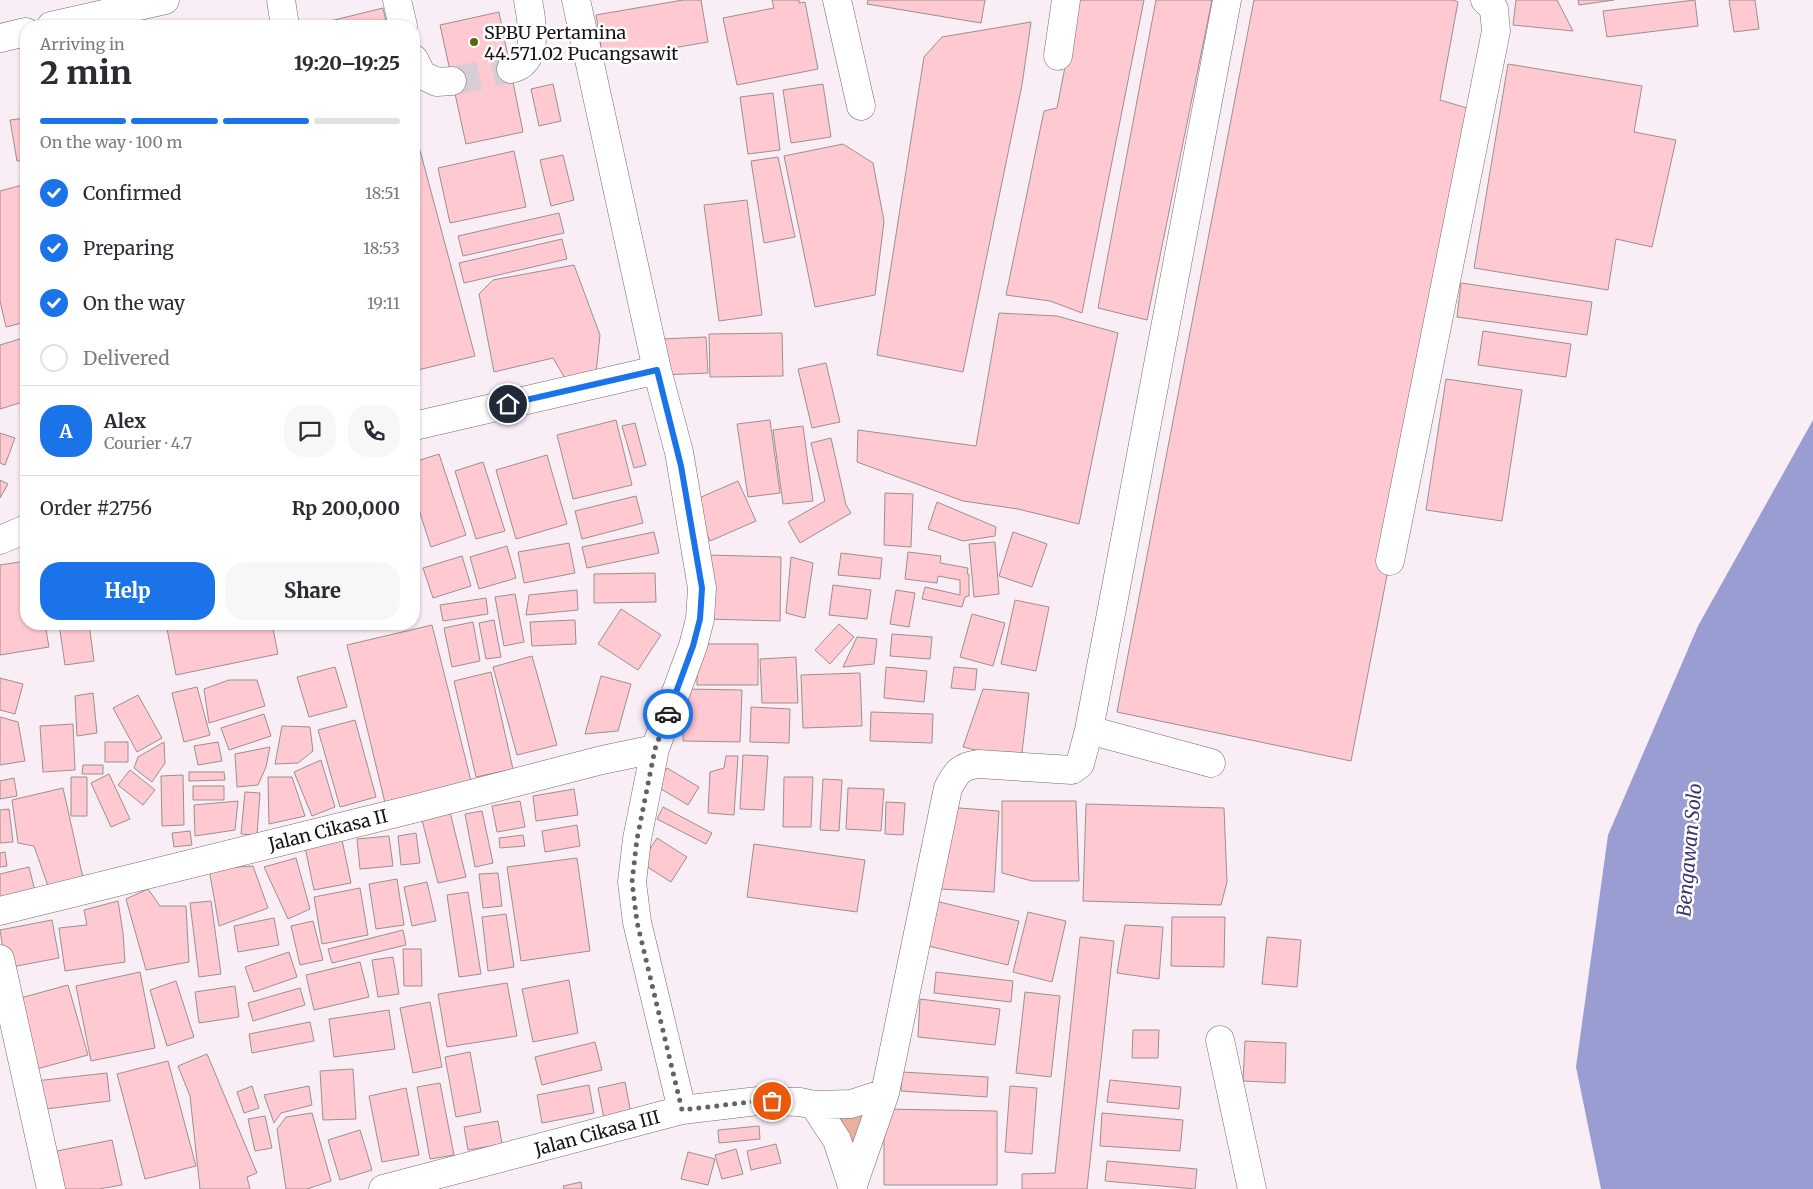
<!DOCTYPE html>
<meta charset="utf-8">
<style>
:root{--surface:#fff;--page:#f7f7f7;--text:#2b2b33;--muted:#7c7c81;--line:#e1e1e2;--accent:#1a73e8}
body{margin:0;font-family:Merriweather,serif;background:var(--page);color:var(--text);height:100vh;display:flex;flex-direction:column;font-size:19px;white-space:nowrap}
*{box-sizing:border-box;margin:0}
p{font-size:16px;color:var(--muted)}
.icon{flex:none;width:28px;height:28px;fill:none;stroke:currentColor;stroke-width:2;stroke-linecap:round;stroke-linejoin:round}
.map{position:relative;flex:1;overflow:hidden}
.panel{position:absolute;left:20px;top:20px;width:400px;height:610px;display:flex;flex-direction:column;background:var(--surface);border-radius:20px;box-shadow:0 1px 4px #0004}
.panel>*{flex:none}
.pin{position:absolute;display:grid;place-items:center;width:42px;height:42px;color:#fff;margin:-21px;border:2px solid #fff;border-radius:50%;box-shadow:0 1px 5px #0007}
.courier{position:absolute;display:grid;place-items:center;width:50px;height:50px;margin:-25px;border:4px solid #1a73e8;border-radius:50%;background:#fff;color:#222;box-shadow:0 1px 6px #0007}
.overview em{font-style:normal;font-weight:800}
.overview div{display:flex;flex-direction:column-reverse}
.overview{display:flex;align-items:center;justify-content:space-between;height:85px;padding:0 20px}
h1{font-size:32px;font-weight:800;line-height:38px}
.bar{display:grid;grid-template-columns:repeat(4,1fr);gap:8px 5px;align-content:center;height:60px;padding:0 20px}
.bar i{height:6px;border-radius:4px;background:var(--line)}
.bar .selected{background:var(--accent)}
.bar p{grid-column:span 4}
.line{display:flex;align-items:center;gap:12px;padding:0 20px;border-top:1px solid var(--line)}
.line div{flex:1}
.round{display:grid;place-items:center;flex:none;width:52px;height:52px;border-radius:20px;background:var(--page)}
ol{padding:0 20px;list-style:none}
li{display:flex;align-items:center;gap:15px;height:55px}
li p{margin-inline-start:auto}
li .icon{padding:5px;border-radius:50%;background:var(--accent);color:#fff;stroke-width:4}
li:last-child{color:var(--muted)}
li i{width:28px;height:28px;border:2px solid var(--line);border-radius:50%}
.button{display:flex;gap:10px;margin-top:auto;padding:10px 20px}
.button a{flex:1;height:58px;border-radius:20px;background:var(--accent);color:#fff;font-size:20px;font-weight:800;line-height:58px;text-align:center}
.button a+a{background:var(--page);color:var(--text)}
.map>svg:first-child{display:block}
.green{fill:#eaaf9e}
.water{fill:#9a9dd2}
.building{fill:#ffc9d1;stroke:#9c8f90}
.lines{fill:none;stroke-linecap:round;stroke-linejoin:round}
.minor-tunnel{stroke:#d8cdd4;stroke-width:28;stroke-dasharray:28 14;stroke-linecap:butt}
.minor-casing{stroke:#73696f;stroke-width:29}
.major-casing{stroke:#73696f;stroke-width:29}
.minor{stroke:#fff;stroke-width:28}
.major{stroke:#fff;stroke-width:28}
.done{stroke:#676064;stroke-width:5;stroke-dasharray:0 9}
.route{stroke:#1a73e8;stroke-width:6}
.poi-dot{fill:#546916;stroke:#fff;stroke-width:2}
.labels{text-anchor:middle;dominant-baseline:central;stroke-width:5;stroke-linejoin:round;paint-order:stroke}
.poi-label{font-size:18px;fill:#181416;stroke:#fff;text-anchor:start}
.street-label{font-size:18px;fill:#181416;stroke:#fff}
.water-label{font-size:19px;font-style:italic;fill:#373374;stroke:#fff}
</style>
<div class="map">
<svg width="1813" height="1189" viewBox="0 0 1813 1189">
<rect width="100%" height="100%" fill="#faeef6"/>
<!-- green -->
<path class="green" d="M866,1108l-9,47 -27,-43z"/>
<!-- water -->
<path class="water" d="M1813,420v769h-212l-25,-122 32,-232 90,-209z"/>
<!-- building -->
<path class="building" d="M683,0h18l7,42 -105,18 -7,-45z
M772,0h27v3l6,-1 13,67 -81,16 -14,-67 51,-10z
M868,0h117l-4,23 -114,-19z
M1078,0h66l-62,313 -32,-12 -44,-6 38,-184 13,-3z
M1156,0h56l-65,320 -49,-12z
M1254,0h199l5,2 -18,98 37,11 -126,650 -234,-49z
M1516,0h41l16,31 -60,-6z
M1578,0h36l-35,5z
M1695,0l3,26 -91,11 -4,-26z
M1729,0h26l4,29 -25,3z
M383,8l4,18h-72l-1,-1z
M499,12l24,120 -57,12 -26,-119z
M1031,22l-9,63 -59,287 -86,-17 47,-298 18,-20z
M1508,64l134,22 -8,46 42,8 -24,107 -36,-8 -8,51 -134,-22z
M553,84l8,37 -22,5 -8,-37z
M823,84l8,53 -40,6 -8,-53z
M773,93l7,57 -32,4 -8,-57z
M26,118v42l-9,1 -7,-41z
M414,128l61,228 -61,15z
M843,144l30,19 11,58 -9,74 -60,12 -31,-151z
M514,151l12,56 -76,16 -12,-55z
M563,155l11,45 -23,6 -11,-46z
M778,157l17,80 -31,6 -13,-82z
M26,184v138l-20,5 -6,-26v-110z
M747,200l15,115 -43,6 -15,-116z
M559,213l5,20 -101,23 -5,-20z
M562,239l5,20 -103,24 -5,-20z
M574,265l26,70 -4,38 -30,7 -13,-22 -59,14 -15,-78 14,-14z
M1461,283l131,19 -5,33 -130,-18z
M999,313l58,3 61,17 -39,191 -61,-15 -55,-8 -106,-39 1,-32 118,16z
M1483,331l88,13 -5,33 -88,-12z
M782,333l1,43 -73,1 -1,-43z
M26,337v64l-26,8v-64z
M706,337l2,36 -45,2 -2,-36z
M826,363l14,59 -28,6 -14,-59z
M1446,379l76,11 -20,131 -76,-11z
M616,420l16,65 -59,14 -16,-64z
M770,420l10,73 -32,4 -11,-73z
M635,423l11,42 -12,3 -12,-42z
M803,426l10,75 -30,3 -10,-74z
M0,433l15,5 -10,27 -5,-2z
M831,438l15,67 5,8 -51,30 -12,-21 37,-21 -14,-58z
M439,454l27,81 -35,12 -17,-52v-33z
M547,455l20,69 -51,15 -20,-69z
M483,462l22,69 -29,8 -21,-68z
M0,480l8,4 -8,14z
M738,481l18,40 -46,20 -18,-40z
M885,493l28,1 -2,53 -27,-2z
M636,496l7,27 -61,16 -7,-28z
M937,502l59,25 -1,9 -32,5 -35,-12z
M654,532l5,21 -72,15 -5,-21z
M1013,532l34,12 -15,43 -33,-11z
M995,542l4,52 -25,3 -5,-53z
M569,543l6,30 -51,10 -6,-31z
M507,546l9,32 -37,11 -9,-32z
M908,552l33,4 -1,7 28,5 -1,6h2v22l-4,1 -3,10 -40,-8 3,-12 35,8v-15l-22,-4 -1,7 -32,-4z
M841,553l41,5 -2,21 -42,-4z
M708,555l73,2 -1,64 -73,-2z
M462,556l9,30 -38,12 -10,-30z
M791,557l22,6 -8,55 -19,-5z
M26,561v63h19l4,23 -49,8v-90z
M655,573l1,29 -62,1v-29z
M833,585l38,5 -4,29 -38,-4z
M577,590l1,20 -52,5 3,-20z
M896,590l19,3 -6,34 -19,-3z
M515,594l9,48 -20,4 -9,-49z
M486,598l2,16 -45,7 -3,-16z
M1015,600l34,7 -13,64 -35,-7z
M621,609l40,26 -23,35 -40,-26z
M972,614l33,9 -12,43 -33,-9z
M494,620l7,37 -15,2 -7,-36z
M575,620l1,24 -44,2 -2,-24z
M473,622l7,39 -28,6 -8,-39z
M59,624h30l5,37 -29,4z
M193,624h79l6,30 -102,21 -9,-46z
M839,624l15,13 -24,27 -15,-14z
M432,625l40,160 -86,22 -39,-162z
M892,634l40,3 -2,22 -40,-3z
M857,637l20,2 -3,25 -31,3z
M697,644h61v41h-61z
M532,656l25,89 -40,10 -24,-88z
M796,657l2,46h-36l-2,-44z
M335,667l12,40 -38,10 -12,-40z
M886,667l41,4 -3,31 -40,-4z
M954,667l23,2 -2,21 -24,-2z
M491,672l22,97 -37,8 -22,-96z
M860,673l2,53 -59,2 -2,-53z
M601,676l30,8 -13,47 -33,3z
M0,678l23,6 -8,30 -15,-4z
M229,680h28l8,26 -56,17 -5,-34z
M197,687l13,48 -26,7 -12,-49z
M684,689l58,1 -2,52 -57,-1z
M983,689l46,4 -8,68 -58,-14z
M93,693l4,40 -20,3 -2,-40z
M138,695l24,43 -25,14 -24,-44z
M751,707l39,2 -1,34 -39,-1z
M871,712l62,2 -1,29 -62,-2z
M264,714l7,22 -42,14 -8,-22z
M0,717l18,5 7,39 -25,4z
M355,720l21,77 -36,10 -22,-77z
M73,724l2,46 -32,2 -3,-46z
M282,726l28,1 3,24 -15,12 -23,1z
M105,742h23v20h-23z
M164,742l1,21 -13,19 -18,-14 4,-11z
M218,742l4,19 -24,4 -4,-19z
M270,747l-4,20 -8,18 -21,2 -2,-33z
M743,755l25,1 -4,54 -24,-1z
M726,756h12l-4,59 -26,-2 2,-41 14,-4z
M321,760l14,47 -23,9 -18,-44z
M83,765h20v9h-21z
M667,768l32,19 -11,18 -32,-19z
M130,770l25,20 -12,15 -25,-20z
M189,772h35l1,8 -36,1z
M109,774l21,45 -19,8 -20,-44z
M183,775l1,50 -22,1 -1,-50z
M71,777h16v39h-16z
M268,777h24l13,39 -36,8z
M784,777h29l-2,50h-28z
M14,778l3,18 -17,3v-18z
M823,779l19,1 -3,51 -19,-1z
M193,786h31v14h-31z
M63,788l20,90 -35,8 -14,-40 -16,-3 -6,-43z
M848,788l36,1 -3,42 -35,-2z
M574,789l4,26 -42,6 -3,-25z
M245,792l15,1 -3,42 -16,-1z
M238,801l-3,29 -40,6 -1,-31z
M520,801l5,26 -28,5 -5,-26z
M1002,801h74l3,80h-47l-30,-8z
M886,802l19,1 -2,32 -18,-1z
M1086,804l138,4 3,74 -6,23 -138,-4z
M663,807l49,26 -6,11 -49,-25z
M946,807l53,4 -5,81 -54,-3z
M9,809l4,33 -13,1v-33z
M482,811l11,52 -18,4 -10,-53z
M450,812l16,65 -28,6 -16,-63z
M577,825l3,21 -35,6 -3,-21z
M190,831l2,14 -18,2 -2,-14z
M416,833l4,30 -19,2 -3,-29z
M523,835l2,11 -25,2 -1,-10z
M389,836l4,30 -33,3 -3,-30z
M657,838l30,19 -16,25 -30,-19z
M342,840l9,43 -37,7 -9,-43z
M754,844l111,16 -8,52 -110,-15z
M5,852l2,14 -7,1v-14z
M296,858l14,51 -22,10 -24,-52z
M577,858l13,93 -69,10 -14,-94z
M253,866l15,42 -49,18 -10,-57z
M29,867l6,24 -35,9v-26z
M498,873l4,33 -19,2 -4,-34z
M397,879l7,46 -28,4 -7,-45z
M427,882l9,39 -24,5 -8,-39z
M360,888l8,47 -46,9 -8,-47z
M148,889l12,17h26l3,56 -43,8 -20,-71z
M468,892l13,82 -22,3 -12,-82z
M931,900l88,21 -11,44 -88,-21z
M118,901l5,32 2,29 -60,9 -6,-43 28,-3 -3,-15z
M211,901l10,73 -22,3 -9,-74z
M1028,912l38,9 -14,61 -39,-10z
M506,914l8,53 -26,4 -6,-54z
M1172,917h53l-1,50 -53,-1z
M274,918l5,27 -41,7 -4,-26z
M52,920l7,38 -53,10 -6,-38z
M313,921l10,39 -23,5 -9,-39z
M1125,925l38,2 -4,52 -42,-6z
M403,930l3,15 -74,18 -4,-14z
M1080,937l34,4 -27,248h-65v-15l33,-1z
M1267,937l34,3 -4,47 -35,-3z
M403,949h18l1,37h-18z
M289,952l8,25 -43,15 -9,-25z
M393,957l6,37 -21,3 -6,-37z
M360,962l9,35 -55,13 -8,-35z
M140,972l15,76 -64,13 -15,-75z
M936,972l77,9 -2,21 -77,-9z
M569,980l9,53 -45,9 -11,-53z
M176,981l18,56 -27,9 -17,-56z
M507,983l10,53 -70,11 -9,-53z
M68,985l20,70 -55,15 -20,-70z
M235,986l4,31 -40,6 -4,-31z
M300,988l5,17 -52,16 -5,-18z
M1025,992l35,4 -9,81 -35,-4z
M920,999l80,10 -5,36 -77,-8z
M430,1002l12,65 -29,6 -13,-65z
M389,1010l6,39 -61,8 -5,-38z
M310,1022l4,19 -62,12 -3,-19z
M1133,1030h26l-1,28h-26z
M1245,1041l41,2 -1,40 -42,-2z
M595,1042l7,28 -60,15 -7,-28z
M470,1052l11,60 -25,5 -11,-60z
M207,1054l50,119 -10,4 3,12h-50l-10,-93 -12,-30z
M168,1061l28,105 -51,13 -28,-105z
M353,1069l3,50 -33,1 -3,-49z
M902,1072l86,5 -1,20 -86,-6z
M107,1073l3,28 -72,9 -3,-29z
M1110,1080l71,7 -2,22 -72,-7z
M625,1082l7,37 -27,5 -7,-36z
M440,1083l14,72 -24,4 -13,-72z
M589,1085l5,28 -52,10 -5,-28z
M252,1086l7,22 -15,5 -7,-21z
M309,1086l3,19 -31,8 -7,10 -10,-28z
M1010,1086l27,2 -5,66 -27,-2z
M406,1088l13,67 -37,7 -13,-66z
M884,1109l113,2v74h-113z
M312,1113l19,68 -24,8h-21l-9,-60 9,-12z
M1102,1113l81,7 -3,31 -80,-5z
M265,1116l7,32 -17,3 -7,-32z
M498,1121l4,23 -34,6 -4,-23z
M759,1126l1,13 -41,4 -1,-13z
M360,1130l12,40 -32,10 -12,-40z
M112,1140l10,45 -23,4h-40l-7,-37z
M776,1144l5,19 -30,7 -4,-19z
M736,1149l7,25 -21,5 -7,-24z
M688,1152l27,7 -7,26 -27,-6z
M1107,1161l90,8 -2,20 -90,-8z
M581,1182l1,7h-18l-1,-3z"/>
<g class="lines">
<!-- minor-tunnel -->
<path class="minor-tunnel" d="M452,81l59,-12"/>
<defs>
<path id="minor" d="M281,0l4,26
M397,0l6,26
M576,0l81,370 22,82 23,136 -2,31 -7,27 -38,103 -18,90 -5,43 5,40 45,188
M837,0l24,106
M1058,56l8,-56
M414,59l8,16 15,7 15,-1
M511,69c3,-1 8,-2 11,-5 16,-13 9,-47 6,-64
M414,426l243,-56
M0,540l26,-11
M1390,561l106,-530 -2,-22 -9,-9
M1211,763l-122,-33 138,-730
M0,911l417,-103 185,-48 53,-11
M0,959l51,230
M1220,1040l32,149
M814,1105l23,35 16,49
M853,1185l32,-92 63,-305c9,-16 11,-21 30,-24l94,6 8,-6 9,-34
M383,1189l299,-79 76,-9 42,1 14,3 37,-1 34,-11"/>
<path id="major" d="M51,26l114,-26
M0,38l26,-6"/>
</defs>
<!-- minor casing -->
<use href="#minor" class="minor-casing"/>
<!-- major casing -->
<use href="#major" class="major-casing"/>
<!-- minor -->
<use href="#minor" class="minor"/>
<!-- major -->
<use href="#major" class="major"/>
</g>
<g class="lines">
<!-- done -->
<path class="done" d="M668,714l-13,35 -18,90 -5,43 5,40 45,188 76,-9h14"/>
<!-- route -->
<path class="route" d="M508,404l149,-34 24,96 21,122 -2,31 -7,27 -25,68"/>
</g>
<!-- markers -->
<circle class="poi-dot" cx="474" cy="42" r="5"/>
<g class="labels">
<!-- poi labels -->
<g class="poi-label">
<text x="484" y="32">SPBU Pertamina<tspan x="484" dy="21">44.571.02 Pucangsawit</tspan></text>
</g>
<!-- street labels -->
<g class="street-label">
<text transform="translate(328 830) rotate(-14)">Jalan Cikasa II</text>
<text transform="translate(597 1133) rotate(-15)">Jalan Cikasa III</text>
</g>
<!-- water labels -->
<g class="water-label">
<text transform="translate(1689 850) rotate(-85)">Bengawan Solo</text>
</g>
</g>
</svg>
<div class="pin" style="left:772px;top:1101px;background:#ea580c"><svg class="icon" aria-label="bag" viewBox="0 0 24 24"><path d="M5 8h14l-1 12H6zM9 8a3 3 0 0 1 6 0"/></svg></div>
<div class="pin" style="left:508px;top:404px;background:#1f2937"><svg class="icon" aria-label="home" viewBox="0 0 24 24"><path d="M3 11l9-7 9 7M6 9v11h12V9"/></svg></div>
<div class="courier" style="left:668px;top:714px"><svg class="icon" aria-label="car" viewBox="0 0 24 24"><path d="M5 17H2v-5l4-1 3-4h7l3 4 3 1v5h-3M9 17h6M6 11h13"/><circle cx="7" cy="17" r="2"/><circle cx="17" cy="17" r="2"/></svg></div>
<section class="panel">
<div class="overview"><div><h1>2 min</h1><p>Arriving in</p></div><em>19:20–19:25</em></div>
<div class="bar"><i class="selected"></i><i class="selected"></i><i class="selected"></i><i></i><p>On the way · 100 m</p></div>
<ol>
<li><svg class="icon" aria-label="check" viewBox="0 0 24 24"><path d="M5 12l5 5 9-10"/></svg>Confirmed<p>18:51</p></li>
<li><svg class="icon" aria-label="check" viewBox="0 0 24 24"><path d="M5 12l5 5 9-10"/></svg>Preparing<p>18:53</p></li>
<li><svg class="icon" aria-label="check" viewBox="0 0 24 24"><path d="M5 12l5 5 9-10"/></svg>On the way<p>19:11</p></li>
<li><i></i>Delivered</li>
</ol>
<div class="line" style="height:90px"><b class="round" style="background:var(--accent);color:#fff">A</b><div><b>Alex</b><p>Courier · 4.7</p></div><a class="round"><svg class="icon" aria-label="chat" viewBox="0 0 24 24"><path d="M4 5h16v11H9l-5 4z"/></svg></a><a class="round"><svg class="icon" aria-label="phone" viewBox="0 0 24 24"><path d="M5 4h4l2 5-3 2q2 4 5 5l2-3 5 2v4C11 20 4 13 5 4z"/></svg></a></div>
<div class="line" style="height:65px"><div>Order #2756</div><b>Rp 200,000</b></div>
<div class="button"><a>Help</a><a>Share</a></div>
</section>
</div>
